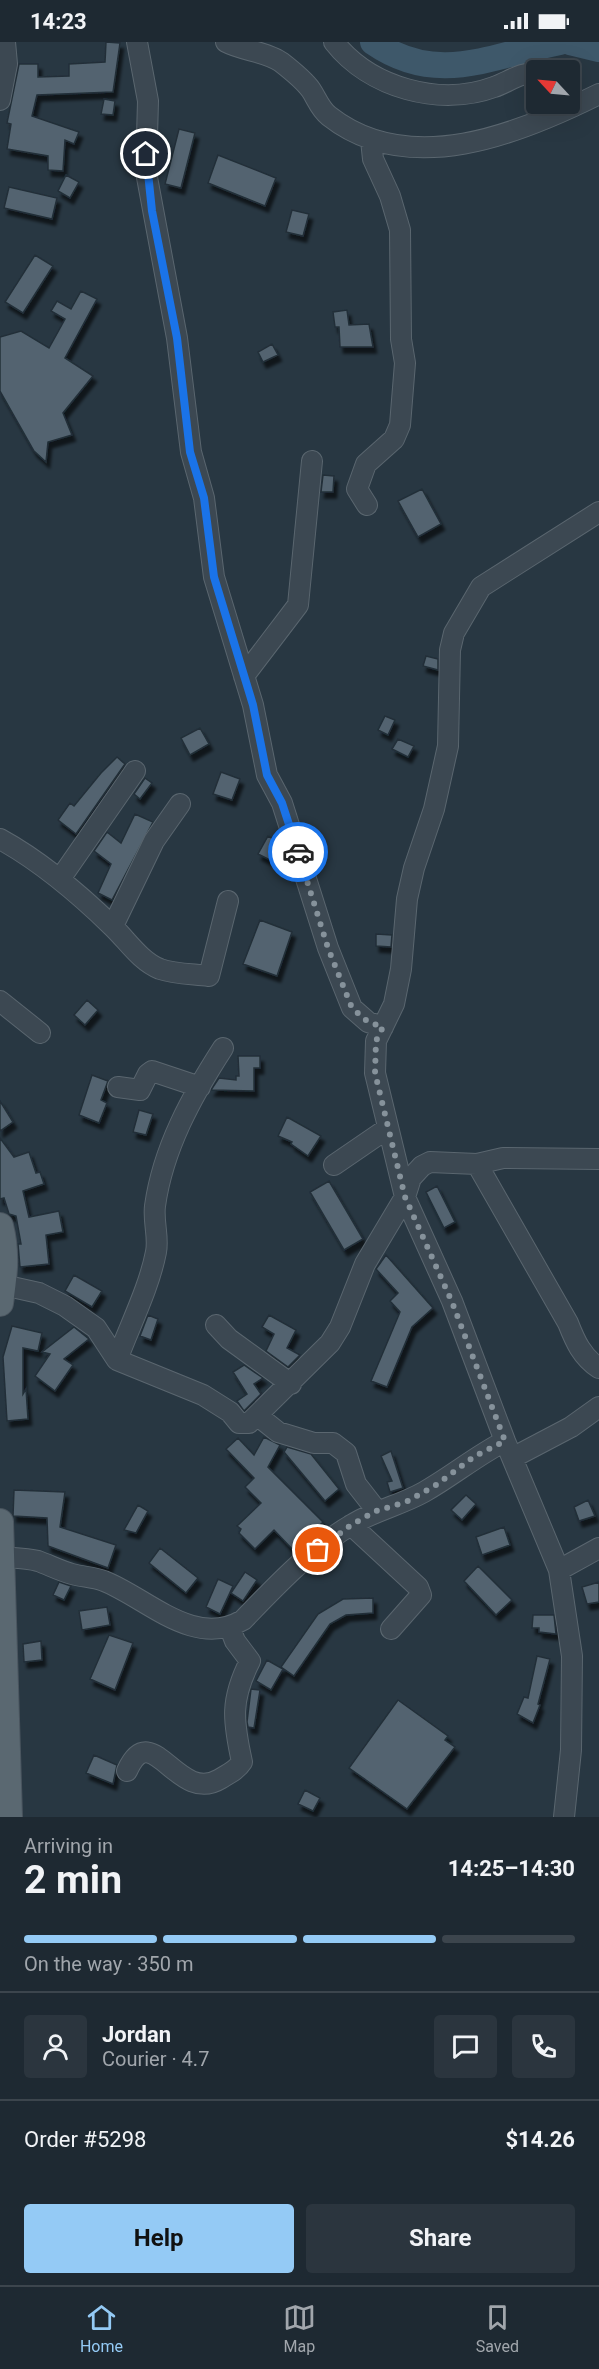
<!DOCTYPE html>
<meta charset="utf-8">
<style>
:root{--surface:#1e2932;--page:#2b353e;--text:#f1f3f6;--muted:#a1a6ac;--line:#3c454d;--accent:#94caf5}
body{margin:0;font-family:Roboto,sans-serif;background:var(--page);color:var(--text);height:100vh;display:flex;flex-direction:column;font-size:22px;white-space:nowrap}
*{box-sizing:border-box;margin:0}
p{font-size:20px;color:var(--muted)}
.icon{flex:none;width:33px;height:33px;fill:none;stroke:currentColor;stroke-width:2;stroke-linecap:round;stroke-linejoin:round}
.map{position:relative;height:1775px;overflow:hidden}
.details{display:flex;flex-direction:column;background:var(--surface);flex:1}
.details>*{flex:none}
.needle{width:39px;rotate:296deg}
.buttons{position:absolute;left:526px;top:18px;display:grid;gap:12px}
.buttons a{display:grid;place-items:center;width:54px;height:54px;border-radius:6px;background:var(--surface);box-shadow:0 6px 24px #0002,0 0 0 2px var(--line);font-size:30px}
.pin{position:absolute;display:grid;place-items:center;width:51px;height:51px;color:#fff;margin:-26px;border:3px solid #fff;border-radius:50%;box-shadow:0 2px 6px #0007}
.courier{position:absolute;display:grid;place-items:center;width:60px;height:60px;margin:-30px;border:4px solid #1a73e8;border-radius:50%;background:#fff;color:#222;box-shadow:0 2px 8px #0007}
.headline em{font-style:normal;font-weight:700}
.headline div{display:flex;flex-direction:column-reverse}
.headline{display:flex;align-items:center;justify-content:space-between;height:102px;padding:0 24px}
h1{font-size:39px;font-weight:700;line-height:45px}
.bar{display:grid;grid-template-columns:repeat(4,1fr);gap:9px 6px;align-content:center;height:72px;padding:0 24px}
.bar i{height:8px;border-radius:4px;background:var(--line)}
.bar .on{background:var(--accent)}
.bar p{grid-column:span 4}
.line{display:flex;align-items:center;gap:15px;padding:0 24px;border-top:2px solid var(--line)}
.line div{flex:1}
.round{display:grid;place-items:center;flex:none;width:63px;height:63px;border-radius:6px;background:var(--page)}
.action{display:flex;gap:12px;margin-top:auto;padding:12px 24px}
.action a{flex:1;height:69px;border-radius:6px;background:var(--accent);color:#111;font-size:24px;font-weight:700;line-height:69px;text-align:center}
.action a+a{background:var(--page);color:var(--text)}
.status{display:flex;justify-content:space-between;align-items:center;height:42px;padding:0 30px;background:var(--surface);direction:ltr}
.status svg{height:16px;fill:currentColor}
.tab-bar{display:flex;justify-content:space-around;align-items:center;height:84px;border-top:2px solid var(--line);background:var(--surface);font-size:16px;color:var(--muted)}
.tab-bar a{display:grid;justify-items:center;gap:3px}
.tab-bar .on{color:var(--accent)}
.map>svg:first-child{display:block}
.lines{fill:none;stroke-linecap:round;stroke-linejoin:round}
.river{stroke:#3e586a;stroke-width:26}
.building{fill:#53646f;stroke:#222f39;stroke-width:1.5;filter:url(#shadow)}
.minor-casing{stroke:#5a666f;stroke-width:22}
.major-casing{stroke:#49545e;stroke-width:28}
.minor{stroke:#3c4852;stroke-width:20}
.major{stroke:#5a6871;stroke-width:26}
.done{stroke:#86929b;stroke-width:6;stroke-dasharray:0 10.8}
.route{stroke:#1a73e8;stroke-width:8}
</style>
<div class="status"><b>14:23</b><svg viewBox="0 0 49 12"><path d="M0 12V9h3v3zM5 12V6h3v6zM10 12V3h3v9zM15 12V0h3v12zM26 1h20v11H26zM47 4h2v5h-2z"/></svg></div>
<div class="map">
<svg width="599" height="1775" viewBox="0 0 599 1775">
<defs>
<filter id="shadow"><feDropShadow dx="3.5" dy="6" stdDeviation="1.5" flood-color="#0009"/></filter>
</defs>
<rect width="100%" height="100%" fill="#283742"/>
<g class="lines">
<!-- river -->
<path class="river" d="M373,0c65,45 119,13 187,0
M570,0l29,7"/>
</g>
<!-- building -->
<path class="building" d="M106,0l14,1 -7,49 -76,3 -5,21 47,16 -5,12 -9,-4 -2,31 -15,-1v-14l-41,-7 4,-25 -4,-1 12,-59h19v13l31,-1v-12l36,-2z
M104,57l11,2 -2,14 -12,-1z
M179,87l16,4 -14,55 -16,-4z
M218,113l58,23 -11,28 -57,-23z
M66,133l13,7 -9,16 -12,-7z
M9,145l48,11 -5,21 -48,-11z
M292,168l17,4 -6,22 -17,-4z
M35,213l18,11 -30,47 -18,-11z
M81,249l16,8 -32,59 28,18 -30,37 9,22 -24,7 -2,20 -12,-11 -34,-60v-54l21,-6 28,17 16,-29 -14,-8 6,-10 14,8z
M347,268l2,15 20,-1 4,23h-33l-1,-20h-4l-2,-15z
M272,302l6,11 -15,7 -5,-10z
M323,433l11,1 -1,16h-12z
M422,447l19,35 -23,13 -20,-36z
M426,614l12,3v11l-15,-4z
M385,674l10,4 -7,15 -10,-5z
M200,686l9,16 -19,11 -9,-17z
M398,697l16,7 -6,11 -16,-8z
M117,715l8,7 -49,70 -18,-14 12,-17 4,3 27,-33z
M221,730l19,7 -8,21 -19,-6z
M145,736l7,5 -12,16 -6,-5z
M135,772l18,8 -41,78 -14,-7 13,-29 -17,-13 13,-19 14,11z
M268,794l11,6 -9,18 -12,-6z
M260,878l32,12 -15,44 -34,-12z
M376,892l16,1 -1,12 -15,-1z
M87,958l11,10 -13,15 -11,-10z
M238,1014h22v12h-6v23l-43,-1 8,-12 17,2v-4h3z
M92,1033l16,6 -7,19 6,3 -8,20 -20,-8z
M0,1059l13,21 -13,9z
M139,1068l14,4 -7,21 -13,-3z
M287,1075l34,19 -13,20 -17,-12 1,-2 -14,-6z
M0,1096l14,19 15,-5 7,21 4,-1 4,12 -21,7 6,26 30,-6 4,21 -17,3 3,29 -29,3 -2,-23h3l-5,-28 -7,-2 -5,-16 -4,1z
M329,1139l34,58 -19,11 -34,-58z
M437,1144l18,36 -11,6 -18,-36z
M386,1213l47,53 -21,19 -25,60 -16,-6 29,-69 -10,-11 8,-8 -22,-24z
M74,1233l28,16 -10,16 -27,-16z
M148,1273l10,4 -7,21 -11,-4z
M269,1273l27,15 -9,18 13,7 -12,12 -22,-16 8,-17 -12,-7z
M12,1284l30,7 -4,18 -15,-3v46l3,-5 2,30 -21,2 -4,-64z
M74,1285l15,12 -25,20 9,6 -18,26 -20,-15 15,-22 -8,-2z
M244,1323l19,13 -9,6 7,10 -17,17 -7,-10 10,-7 -14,-22z
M264,1395l16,8 -12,22 55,55 -29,29 -20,-21 -19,19 -16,-16 2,-4 -4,-3 24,-23 -16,-16 9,-9 -28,-29 12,-11 16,17z
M287,1405l24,7 28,35 -14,12 -41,-49z
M391,1409l12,37 -13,4 -3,-10 5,-1 -11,-25z
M14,1448l51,2 -5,35 56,18 -8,23 -60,-22 -1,-28 -34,-2z
M466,1453l10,9 -14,16 -11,-10z
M588,1458l7,16 -16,5 -5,-14z
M138,1463l10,6 -12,22 -12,-3z
M504,1485l6,18 -28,10 -6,-18z
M160,1506l38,30 -12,15 -37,-30z
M478,1524l34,34 -16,15 -32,-34z
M245,1530l12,8 -14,21 -12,-8z
M218,1537l15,7 -13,28 -14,-7z
M59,1540l12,4 -7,14 -11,-5z
M599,1540v20l-12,2 -5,-17z
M373,1556v15l-27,2 -16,9 -36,52 -13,-9 37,-53 25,-15z
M107,1565l3,18 -28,5 -3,-19z
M533,1573h21l2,19 -17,-2v-4h-7z
M109,1593l24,8 -18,47 -25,-11z
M41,1599l1,19 -18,2 -1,-18z
M537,1614l13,3 -12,45 2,1 -7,18 -16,-9 7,-17 4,1z
M267,1618l16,9 -12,21 -15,-9z
M251,1647l9,1 -6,38 -6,-1 -1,-5z
M398,1658l50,36 -3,4 10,7 -48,62 -58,-41z
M94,1713l23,10 -4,19 -27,-11z
M305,1748l15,8 -7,13 -15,-7z"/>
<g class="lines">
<defs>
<path id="minor" d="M137,0l11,59 -2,71 31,166 14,114 13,46 10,79 39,128 14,70 15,28 46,145 24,60 16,14 15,5
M226,0c17,9 39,9 55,20 9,7 23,18 30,28 6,9 9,19 18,26 80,63 190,18 270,-22
M334,0c36,46 106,65 160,45 15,-5 27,-16 43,-13
M0,58l7,-36 -2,-22
M367,463l-10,-16 9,-25 28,-25 6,-14 5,-62 -4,-24 -1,-109 -10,-34 -17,-37 -2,-19
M244,634l54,-71 14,-144
M0,797c42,23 78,54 112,87 15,14 28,35 48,43 14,5 34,5 49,7l19,-75
M60,837l75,-108
M113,884l41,-85 26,-37
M0,959l40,32
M118,1045l22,3 8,-16 4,-3 48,16
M477,1122l91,159c7,18 14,34 31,45
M334,1123l54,-37
M3,1243l36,8 26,13 31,22 21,32 86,35 27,17 9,11h10l81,-80 10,-16 25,-63 40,-67 6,-19 11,-12 8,-4 47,2 26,-6 96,1
M216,1283l13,14 62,45
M117,1318c13,-35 32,-72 39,-108 3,-15 -3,-30 -1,-46 8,-58 37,-110 68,-158
M258,1374l20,16 36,11h19l13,10 10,31 21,27
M514,1415l57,-30 28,-20
M351,1483l67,62 3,8 -30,34
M1,1515c12,1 25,1 37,4 11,4 23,10 34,13 11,3 21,3 32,7 43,17 90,68 139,39 33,-34 68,-72 110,-96 23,-14 48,-19 71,-32 28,-16 52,-36 81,-51
M559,1528l40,-22
M127,1729c25,-56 50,34 93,8 8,-5 17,-9 22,-17 -9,-41 -12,-62 8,-101l-15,-20 -5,-13
M564,1775l7,-67 1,-94 -13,-86 -54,-129 -53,-140 -47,-104 -30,-124 1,-32 18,-37 7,-35 6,-70 7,-31 20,-59 14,-63 2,-96 4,-17 27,-46 118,-75"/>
<path id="major" d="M0,1184c7,27 4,50 0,77
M0,1480l9,295"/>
</defs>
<!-- minor casing -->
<use href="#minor" class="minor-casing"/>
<!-- major casing -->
<use href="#major" class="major-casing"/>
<!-- minor -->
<use href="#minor" class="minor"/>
<!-- major -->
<use href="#major" class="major"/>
</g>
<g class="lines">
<!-- done -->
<path class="done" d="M298,810l30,96 24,60 16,14 15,5 -7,14 -1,32 30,124 47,105 53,139 -30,15 -39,29 -30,17 -30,9 -25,14 -33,25"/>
<!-- route -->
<path class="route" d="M146,112l6,57 25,127 13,114 14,46 10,79 39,128 14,70 15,28 16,49"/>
</g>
</svg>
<div class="buttons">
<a><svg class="needle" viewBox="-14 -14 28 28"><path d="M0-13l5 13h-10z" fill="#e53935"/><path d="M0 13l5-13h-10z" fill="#a1a6ac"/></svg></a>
</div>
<div class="pin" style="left:318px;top:1508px;background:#ea580c"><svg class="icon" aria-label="bag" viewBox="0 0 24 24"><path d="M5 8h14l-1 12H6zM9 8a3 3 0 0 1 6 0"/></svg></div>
<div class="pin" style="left:146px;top:112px;background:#1f2937"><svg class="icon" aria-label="home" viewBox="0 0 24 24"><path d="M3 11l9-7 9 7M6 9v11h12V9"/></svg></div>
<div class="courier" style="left:298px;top:810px"><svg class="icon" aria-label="car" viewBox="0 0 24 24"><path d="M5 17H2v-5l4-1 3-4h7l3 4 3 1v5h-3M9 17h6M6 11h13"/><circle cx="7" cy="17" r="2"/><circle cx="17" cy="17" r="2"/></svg></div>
</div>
<section class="details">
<div class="headline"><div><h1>2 min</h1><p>Arriving in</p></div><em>14:25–14:30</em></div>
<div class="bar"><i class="on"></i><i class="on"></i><i class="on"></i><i></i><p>On the way · 350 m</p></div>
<div class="line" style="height:108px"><a class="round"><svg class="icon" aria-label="person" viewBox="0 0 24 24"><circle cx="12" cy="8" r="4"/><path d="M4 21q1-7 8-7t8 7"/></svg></a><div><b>Jordan</b><p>Courier · 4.7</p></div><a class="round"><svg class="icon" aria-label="chat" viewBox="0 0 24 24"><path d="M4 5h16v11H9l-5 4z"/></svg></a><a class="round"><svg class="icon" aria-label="phone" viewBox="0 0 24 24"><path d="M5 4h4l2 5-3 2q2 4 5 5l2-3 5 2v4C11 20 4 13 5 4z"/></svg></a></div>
<div class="line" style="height:78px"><div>Order #5298</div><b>$14.26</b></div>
<div class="action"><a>Help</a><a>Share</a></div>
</section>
<nav class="tab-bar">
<a class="on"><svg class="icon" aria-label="home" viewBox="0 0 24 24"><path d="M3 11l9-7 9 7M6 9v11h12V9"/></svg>Home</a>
<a><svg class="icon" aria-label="map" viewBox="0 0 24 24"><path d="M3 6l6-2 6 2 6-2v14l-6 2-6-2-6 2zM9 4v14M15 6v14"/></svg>Map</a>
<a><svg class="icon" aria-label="saved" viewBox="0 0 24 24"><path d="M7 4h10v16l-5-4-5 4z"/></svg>Saved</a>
</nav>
